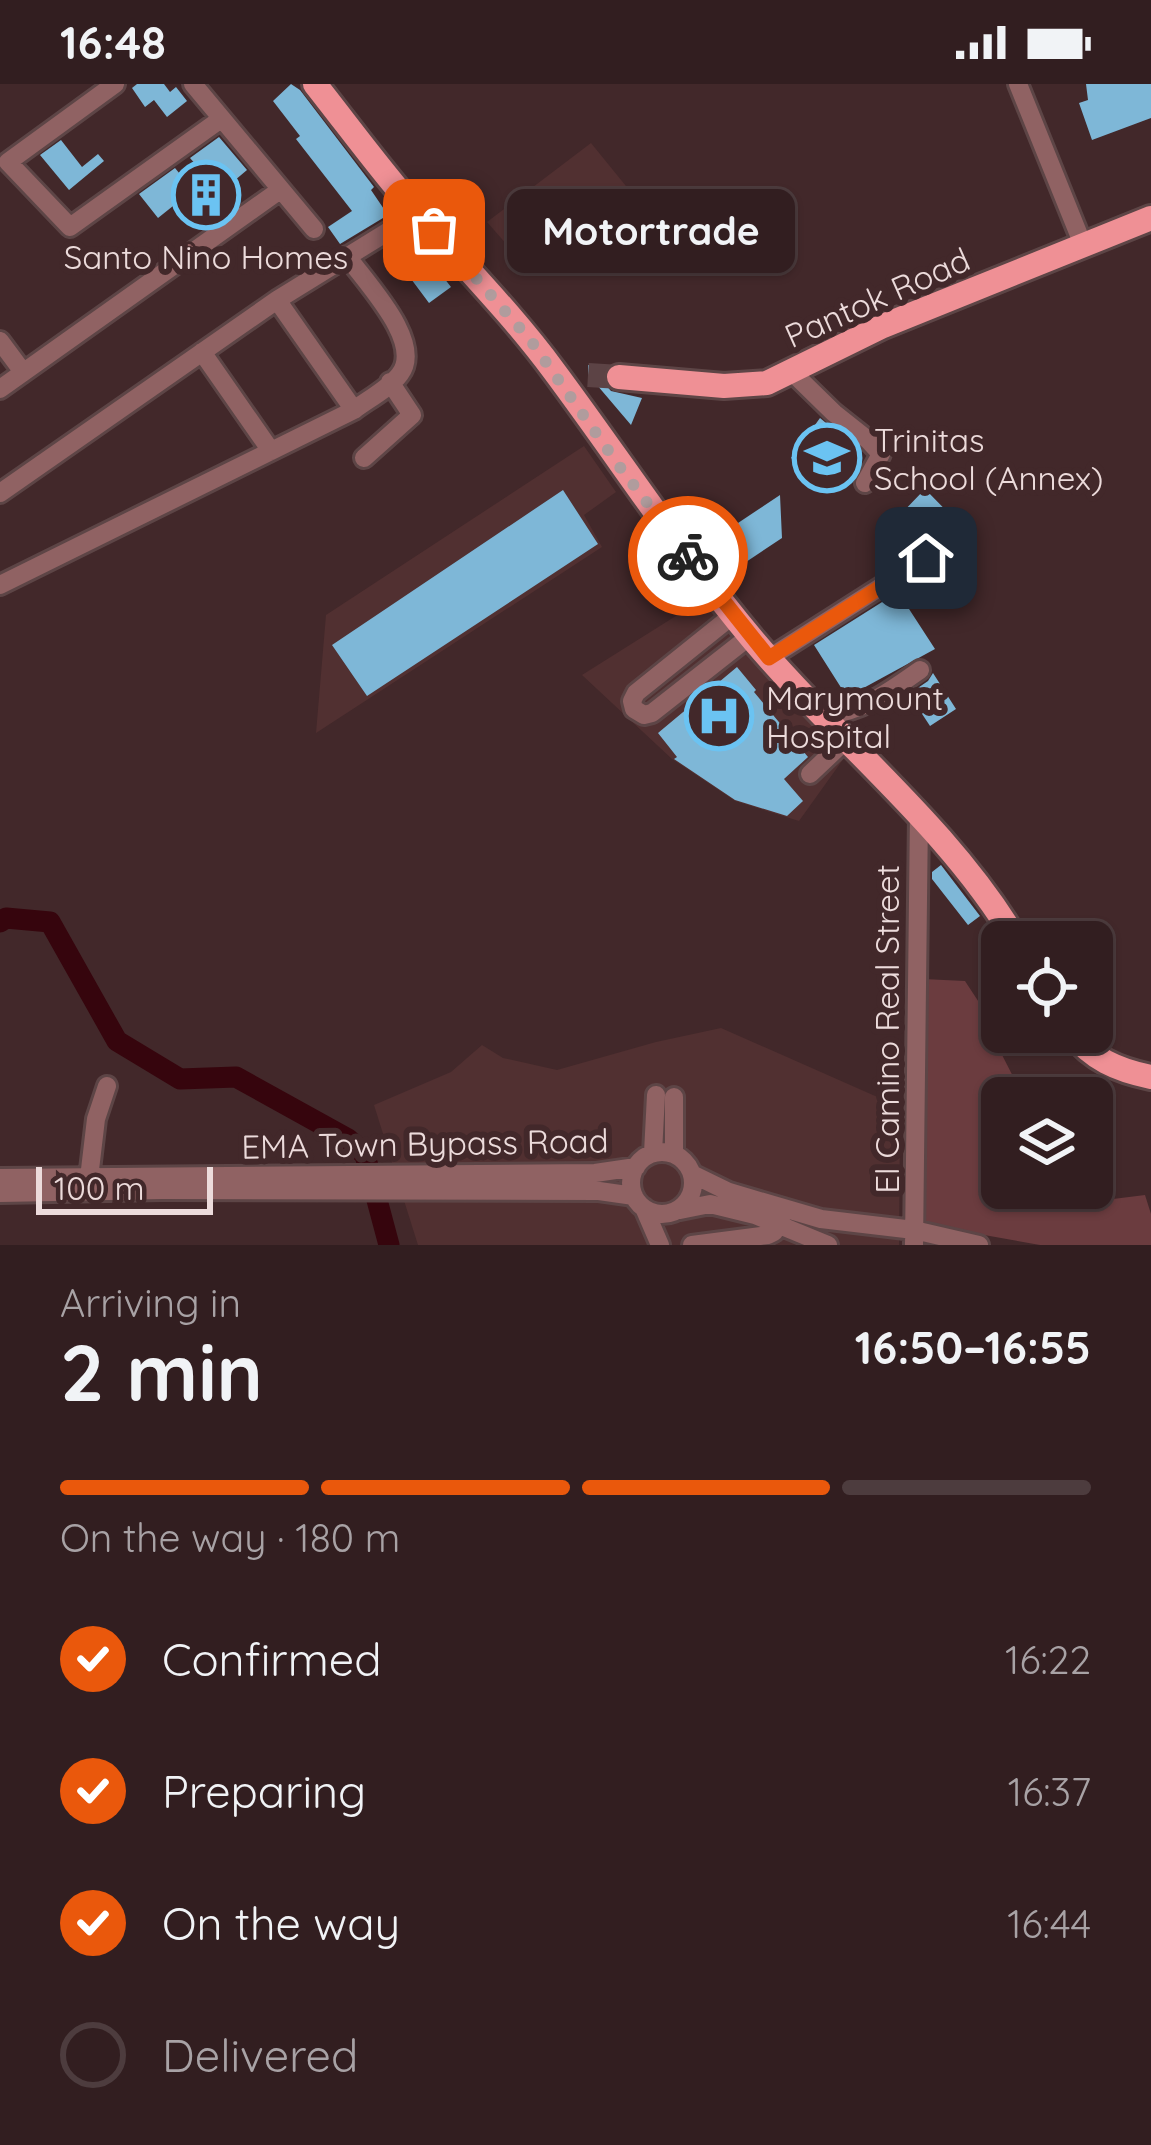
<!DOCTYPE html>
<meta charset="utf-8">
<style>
:root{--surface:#321e20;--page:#3d2b2d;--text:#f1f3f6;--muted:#a8a2a5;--line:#4d3c3e;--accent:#ea580c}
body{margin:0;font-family:Quicksand,sans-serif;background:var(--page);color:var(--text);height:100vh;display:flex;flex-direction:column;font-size:45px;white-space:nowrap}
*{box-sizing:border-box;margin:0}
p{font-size:39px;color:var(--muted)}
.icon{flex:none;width:66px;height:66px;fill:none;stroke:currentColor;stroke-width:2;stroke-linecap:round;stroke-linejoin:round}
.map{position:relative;height:1161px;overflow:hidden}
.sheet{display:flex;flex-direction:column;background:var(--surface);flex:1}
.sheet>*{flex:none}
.tools{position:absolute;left:981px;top:837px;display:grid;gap:24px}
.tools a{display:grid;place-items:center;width:132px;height:132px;border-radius:18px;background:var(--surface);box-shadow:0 3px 9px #0004,0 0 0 3px var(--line);font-size:60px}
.scale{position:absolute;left:36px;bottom:30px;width:177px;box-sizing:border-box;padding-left:12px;border:6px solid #ecdbdb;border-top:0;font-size:33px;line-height:42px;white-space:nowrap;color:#ecdbdb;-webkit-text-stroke:9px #42282a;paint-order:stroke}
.pin{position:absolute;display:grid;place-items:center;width:102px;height:102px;color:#fff;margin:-51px;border-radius:24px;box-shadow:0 6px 18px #0006}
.courier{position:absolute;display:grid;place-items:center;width:120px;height:120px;margin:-60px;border:9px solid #ea580c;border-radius:50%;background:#fff;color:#222;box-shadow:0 3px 15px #0007}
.bubble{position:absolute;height:84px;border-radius:18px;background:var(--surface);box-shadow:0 3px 9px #0004,0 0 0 3px var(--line);font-size:39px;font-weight:700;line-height:84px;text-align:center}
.head em{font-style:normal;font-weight:700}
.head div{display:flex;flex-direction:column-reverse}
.head{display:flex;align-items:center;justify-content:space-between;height:204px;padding:0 60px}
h1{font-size:78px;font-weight:700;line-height:90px}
.bar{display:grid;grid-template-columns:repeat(4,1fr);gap:18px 12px;align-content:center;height:144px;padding:0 60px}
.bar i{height:15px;border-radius:9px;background:var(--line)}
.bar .current{background:var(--accent)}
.bar p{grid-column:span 4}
ol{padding:0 60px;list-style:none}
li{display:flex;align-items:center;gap:36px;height:132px}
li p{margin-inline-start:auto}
li .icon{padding:12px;border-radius:50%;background:var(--accent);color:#fff;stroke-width:4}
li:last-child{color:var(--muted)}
li i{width:66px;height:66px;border:6px solid var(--line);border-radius:50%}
.status{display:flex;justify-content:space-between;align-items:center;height:84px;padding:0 60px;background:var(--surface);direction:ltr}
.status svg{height:33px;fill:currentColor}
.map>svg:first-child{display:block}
.built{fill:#513031}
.green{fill:#6b3c3f}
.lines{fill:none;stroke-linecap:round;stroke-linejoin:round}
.river{stroke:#36050d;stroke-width:21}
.building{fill:#7eb7d7}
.major-tunnel{stroke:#5c4345;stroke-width:24;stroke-dasharray:24 12;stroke-linecap:butt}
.minor-casing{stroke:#5d4546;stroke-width:24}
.major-casing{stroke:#5d4546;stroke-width:30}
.minor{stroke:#906263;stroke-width:18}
.major{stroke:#ef9095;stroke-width:24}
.done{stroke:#b09c9d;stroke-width:12;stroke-dasharray:0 21.6}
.route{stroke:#ea580c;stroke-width:15}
.labels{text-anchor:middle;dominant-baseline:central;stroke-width:12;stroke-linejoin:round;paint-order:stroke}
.poi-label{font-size:33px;fill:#ecdbdb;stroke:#42282a;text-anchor:start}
.street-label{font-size:33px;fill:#ecdbdb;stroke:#42282a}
</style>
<div class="status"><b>16:48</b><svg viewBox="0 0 49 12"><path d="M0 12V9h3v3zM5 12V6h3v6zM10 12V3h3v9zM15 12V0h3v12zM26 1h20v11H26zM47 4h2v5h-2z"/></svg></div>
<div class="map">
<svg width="1151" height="1161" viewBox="0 0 1151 1161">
<rect width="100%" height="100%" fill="#42282a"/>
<!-- built -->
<path class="built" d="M591,59l39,48 -99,81 -44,-50z
M584,362l32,46 -32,23 18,32 -286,186 10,-118z
M706,513l141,157 -48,67 -64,-20 -63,-42 -90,-84z
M721,944l179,79 -1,138h-481l-44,-140 77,-33 31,-27 21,13 54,12 99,-28z"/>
<!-- green -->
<path class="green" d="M923,895l42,2 40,61 -6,7 25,49h-22v90h90v-8l5,21 48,-6 6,19v31h-111l-118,-21z"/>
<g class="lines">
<!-- river -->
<path class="river" d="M0,838l6,-4 44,4 67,119 63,38 56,-2 112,62 17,16 24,90"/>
</g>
<!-- building -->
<path class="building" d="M137,0h27l6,8 6,-5 11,14 -20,16 -13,-17 -9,7 -13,-19z
M291,0l9,6 74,97 -3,3 17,25 -48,29 -12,-17 24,-16 -56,-72 4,-3 -27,-35z
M1086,0h65v34l-59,22 -13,-37 9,-3z
M219,53l28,33 -45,38 -10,-12 18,-15 -20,-23z
M61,56l21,27 16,-13 6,7 -35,29 -29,-35z
M175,84l18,22 -35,28 -19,-24z
M410,150l41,53 -22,16 -41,-55z
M588,281l18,2 -3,7 1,9 7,8 31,7 -11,27 -34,-40h-9z
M820,334l41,34 -26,36 -14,-10 2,-3 -16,-11 -2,3 -14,-9z
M925,405l52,53 -27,28 -11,-11 -2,-9 -12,-5 -27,-28z
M563,406l35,54 -231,152 -35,-51z
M780,411l2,43 -57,38 -20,-31z
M898,508l37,57 -88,48 -33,-52z
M737,583l19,23 -2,2 54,65 -24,22 19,22 -16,15 -52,-16 -61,-41 3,-2 -19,-24z
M933,589l23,36 -26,17 -21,-32 19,-13z
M941,781l39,51 -12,9 -36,-46v-7z"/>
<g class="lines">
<!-- major-tunnel -->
<path class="major-tunnel" d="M588,291l31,2"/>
<defs>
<path id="minor" d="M115,0l-107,78 62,65 151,-108
M193,0l121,145
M1018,0l65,161
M277,216l77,110
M0,257l23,31
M202,268l69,99
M791,287l43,42 34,27 13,14 -16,29
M0,305l280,-199
M364,374l48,-43 -22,-33
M0,409l277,-193 141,-87
M0,501l354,-175c13,-10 36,-22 46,-36 24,-32 -34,-91 -53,-118
M733,531l-97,78 -4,8 2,8 10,6 8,-2 98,-77
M769,574l157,-100
M824,632c39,-5 65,-24 96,-46
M810,690l37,-35
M674,1013v57
M631 1099a31 31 0 1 1 62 0a31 31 0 1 1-62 0Z
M653,1069l3,-58
M692,1090l37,18 92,27 93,11 65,15
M0,1094l595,-5 41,-6
M89,1094l7,-59 11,-33
M0,1109l162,-3 437,1 35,5
M644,1124l16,37
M680,1126l30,-6 45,11 73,30
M692,1161l76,-10 6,-3 7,-13
M914,1161l5,-431"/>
<path id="major" d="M315,0c34,43 66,87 102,128 46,53 95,102 137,159 67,90 128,184 200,270 86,102 194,185 263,301
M619,293l105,9 43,-3 116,-57 268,-108
M1071,948c21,27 46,38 80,45"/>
</defs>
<!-- minor casing -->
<use href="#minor" class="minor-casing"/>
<!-- major casing -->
<use href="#major" class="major-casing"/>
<!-- minor -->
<use href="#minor" class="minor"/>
<!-- major -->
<use href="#major" class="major"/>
</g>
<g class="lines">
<!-- done -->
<path class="done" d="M434,146l97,111 91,129 66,86"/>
<!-- route -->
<path class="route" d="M688,472l81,102 157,-100"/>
</g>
<!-- icons -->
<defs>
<symbol id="building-ring" viewBox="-11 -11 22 22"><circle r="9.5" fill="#42282a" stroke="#6bc3f2" stroke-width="1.5"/><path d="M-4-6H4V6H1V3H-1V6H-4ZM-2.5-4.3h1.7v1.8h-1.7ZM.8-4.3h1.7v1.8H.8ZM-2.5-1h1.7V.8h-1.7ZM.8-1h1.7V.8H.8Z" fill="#6bc3f2"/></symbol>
<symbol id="school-ring" viewBox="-11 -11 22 22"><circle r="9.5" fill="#42282a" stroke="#6bc3f2" stroke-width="1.5"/><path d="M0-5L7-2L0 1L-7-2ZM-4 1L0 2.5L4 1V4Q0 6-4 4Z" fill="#6bc3f2"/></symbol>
<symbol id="hospital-ring" viewBox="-11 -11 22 22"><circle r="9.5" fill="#42282a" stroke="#6bc3f2" stroke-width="1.5"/><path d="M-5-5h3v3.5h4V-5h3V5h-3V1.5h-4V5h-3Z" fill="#6bc3f2"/></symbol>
</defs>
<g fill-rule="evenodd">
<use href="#building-ring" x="168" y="73" width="76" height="76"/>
<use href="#school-ring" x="789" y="336" width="76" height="76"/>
<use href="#hospital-ring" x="681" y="594" width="76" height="76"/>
</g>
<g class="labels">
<!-- poi labels -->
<g class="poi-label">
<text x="206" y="172" text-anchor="middle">Santo Nino Homes</text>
<text x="874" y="355">Trinitas<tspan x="874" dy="38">School (Annex)</tspan></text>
<text x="766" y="613">Marymount<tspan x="766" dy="38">Hospital</tspan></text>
</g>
<!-- street labels -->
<g class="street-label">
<text transform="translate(877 213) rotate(-24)">Pantok Road</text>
<text transform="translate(886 945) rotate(-90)">El Camino Real Street</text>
<text transform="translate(425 1059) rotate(-1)">EMA Town Bypass Road</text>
</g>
</g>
</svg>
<div class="tools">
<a><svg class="icon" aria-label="locate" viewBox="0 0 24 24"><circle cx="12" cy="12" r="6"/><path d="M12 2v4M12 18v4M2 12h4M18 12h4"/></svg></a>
<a><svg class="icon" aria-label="layers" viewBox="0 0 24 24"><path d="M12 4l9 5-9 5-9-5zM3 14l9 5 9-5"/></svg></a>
</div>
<div class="scale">100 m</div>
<div class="pin" style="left:434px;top:146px;background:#ea580c"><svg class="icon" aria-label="bag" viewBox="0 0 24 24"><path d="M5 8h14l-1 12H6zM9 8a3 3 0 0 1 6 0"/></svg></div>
<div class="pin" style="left:926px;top:474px;background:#1f2937"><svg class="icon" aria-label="home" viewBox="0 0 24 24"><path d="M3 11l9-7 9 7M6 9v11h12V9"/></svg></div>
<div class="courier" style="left:688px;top:472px"><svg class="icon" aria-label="bike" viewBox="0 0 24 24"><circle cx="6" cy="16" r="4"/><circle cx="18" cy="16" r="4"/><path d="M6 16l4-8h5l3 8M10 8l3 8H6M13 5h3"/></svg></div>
<div class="bubble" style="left:507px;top:105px;width:288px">Motortrade</div>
</div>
<section class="sheet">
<div class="head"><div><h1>2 min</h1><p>Arriving in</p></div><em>16:50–16:55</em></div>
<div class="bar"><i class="current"></i><i class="current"></i><i class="current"></i><i></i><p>On the way · 180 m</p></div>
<ol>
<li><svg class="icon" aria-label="check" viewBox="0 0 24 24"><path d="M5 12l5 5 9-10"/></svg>Confirmed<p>16:22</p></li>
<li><svg class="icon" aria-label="check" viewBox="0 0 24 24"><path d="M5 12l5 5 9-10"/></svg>Preparing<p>16:37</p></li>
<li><svg class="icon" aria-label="check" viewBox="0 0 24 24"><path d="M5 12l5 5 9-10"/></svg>On the way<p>16:44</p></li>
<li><i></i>Delivered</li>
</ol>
</section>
